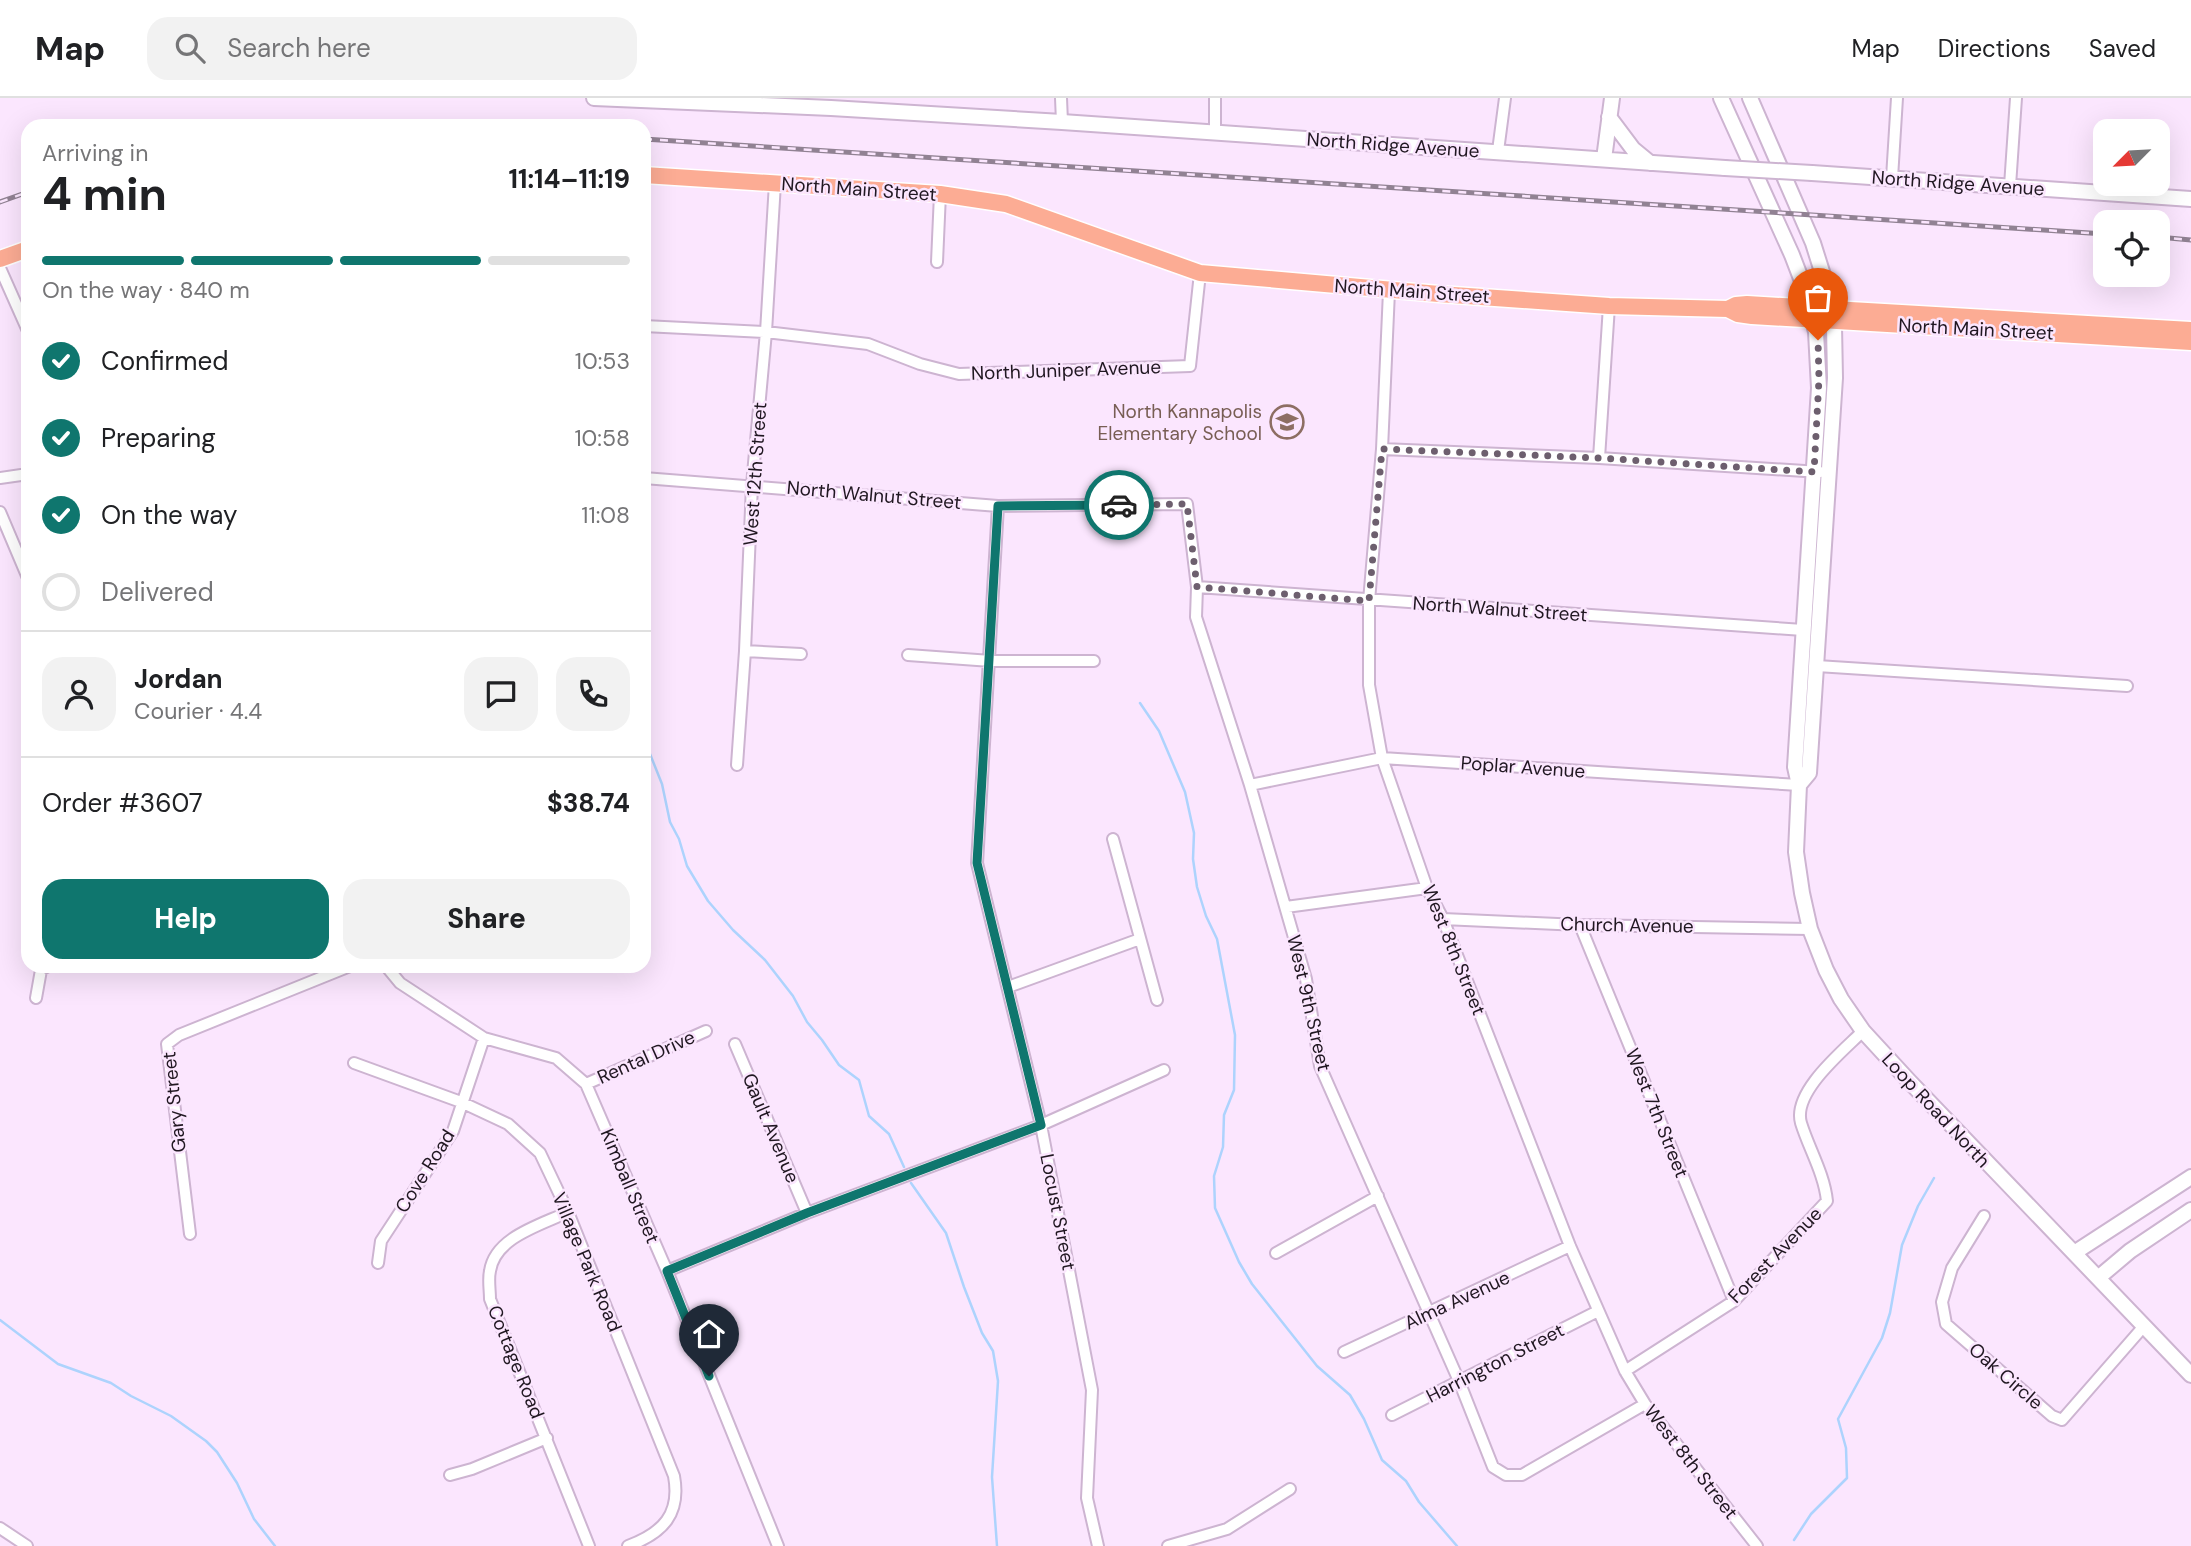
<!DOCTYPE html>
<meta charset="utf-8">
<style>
:root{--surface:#fff;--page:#f2f2f2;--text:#202124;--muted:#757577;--line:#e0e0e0;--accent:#0f766e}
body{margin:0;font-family:"DM Sans",sans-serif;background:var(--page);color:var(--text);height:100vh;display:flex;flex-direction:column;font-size:26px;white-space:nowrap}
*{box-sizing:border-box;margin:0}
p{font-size:23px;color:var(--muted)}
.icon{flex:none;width:38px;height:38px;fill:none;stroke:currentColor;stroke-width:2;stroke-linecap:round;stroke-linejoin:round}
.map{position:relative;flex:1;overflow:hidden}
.side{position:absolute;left:21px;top:21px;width:630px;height:854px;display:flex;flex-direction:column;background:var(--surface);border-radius:21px;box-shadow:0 7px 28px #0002}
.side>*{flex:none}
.needle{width:46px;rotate:246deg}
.tools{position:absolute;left:2093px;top:21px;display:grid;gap:14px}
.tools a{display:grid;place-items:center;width:77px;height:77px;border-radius:14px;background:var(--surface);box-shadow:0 7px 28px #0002;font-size:35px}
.pin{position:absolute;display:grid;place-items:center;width:60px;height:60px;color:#fff;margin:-72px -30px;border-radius:50% 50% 50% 0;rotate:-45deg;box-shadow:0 0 7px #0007}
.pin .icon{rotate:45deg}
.courier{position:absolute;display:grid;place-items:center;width:70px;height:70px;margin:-35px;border:5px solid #0f766e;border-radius:50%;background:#fff;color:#222;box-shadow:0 2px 9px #0007}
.head em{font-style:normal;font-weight:700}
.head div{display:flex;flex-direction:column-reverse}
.head{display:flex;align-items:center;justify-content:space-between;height:119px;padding:0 21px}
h1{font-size:46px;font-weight:700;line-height:52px}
.bar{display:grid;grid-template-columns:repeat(4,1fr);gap:10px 7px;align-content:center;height:84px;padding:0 21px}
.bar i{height:9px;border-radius:5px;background:var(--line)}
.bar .selected{background:var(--accent)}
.bar p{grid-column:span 4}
.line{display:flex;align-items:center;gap:18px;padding:0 21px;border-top:2px solid var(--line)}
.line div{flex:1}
.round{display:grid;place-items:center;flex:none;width:74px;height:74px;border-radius:21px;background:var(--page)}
ol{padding:0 21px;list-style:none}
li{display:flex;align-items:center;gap:21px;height:77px}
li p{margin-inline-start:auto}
li .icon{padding:7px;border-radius:50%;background:var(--accent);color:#fff;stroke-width:4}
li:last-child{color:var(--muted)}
li i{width:38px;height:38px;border:4px solid var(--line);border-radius:50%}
.primary-button{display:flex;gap:14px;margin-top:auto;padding:14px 21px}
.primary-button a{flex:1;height:80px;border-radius:21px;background:var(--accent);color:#fff;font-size:28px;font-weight:700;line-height:80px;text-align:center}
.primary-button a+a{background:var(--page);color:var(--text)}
header{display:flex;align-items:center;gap:42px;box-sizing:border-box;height:98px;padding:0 35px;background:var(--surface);border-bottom:2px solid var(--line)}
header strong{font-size:33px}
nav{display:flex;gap:38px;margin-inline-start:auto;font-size:24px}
.search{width:490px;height:63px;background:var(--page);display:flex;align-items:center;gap:18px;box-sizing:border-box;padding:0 24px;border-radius:21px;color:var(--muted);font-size:26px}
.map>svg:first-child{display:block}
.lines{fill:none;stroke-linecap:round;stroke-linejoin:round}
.stream{stroke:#add3fd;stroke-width:2.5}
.street-casing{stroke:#cdb4d1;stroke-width:14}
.secondary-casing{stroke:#cdb4d1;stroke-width:18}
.primary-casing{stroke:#fff;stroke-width:19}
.street{stroke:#fff;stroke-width:10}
.secondary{stroke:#fff;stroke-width:14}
.primary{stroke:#fcac94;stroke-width:16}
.rail-casing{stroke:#918293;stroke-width:5}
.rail{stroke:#fbe6fe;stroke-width:2.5;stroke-dasharray:8;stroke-linecap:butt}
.secondary-bridge-casing{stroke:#cdb4d1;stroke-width:18;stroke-linecap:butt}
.secondary-bridge{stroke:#fff;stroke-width:14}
.done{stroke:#6d5f6e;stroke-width:7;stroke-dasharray:0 12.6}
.route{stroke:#0f766e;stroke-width:9}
.labels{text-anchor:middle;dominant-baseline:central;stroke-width:5;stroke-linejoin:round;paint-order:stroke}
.street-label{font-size:19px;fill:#201721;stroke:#fbe6fe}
.education-label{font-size:19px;fill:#785e54;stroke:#fbe6fe;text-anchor:end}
</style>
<header>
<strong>Map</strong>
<div class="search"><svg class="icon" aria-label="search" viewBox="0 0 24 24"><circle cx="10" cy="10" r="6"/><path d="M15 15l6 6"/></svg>Search here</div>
<nav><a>Map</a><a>Directions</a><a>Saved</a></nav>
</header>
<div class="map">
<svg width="2191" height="1448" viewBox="0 0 2191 1448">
<rect width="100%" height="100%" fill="#fbe6fe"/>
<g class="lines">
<!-- stream -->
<path class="stream" d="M1140,605l19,28 26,61 9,41 -1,26 4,28 9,29 11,23 18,96 -1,55 -10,25 -1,32 -9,29 1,32 24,54 13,22 65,82 33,29 14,24 18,41 24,21 13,21 38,44
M644,641l18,45 8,38 9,17 8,27 21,35 25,29 32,30 28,36 14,26 15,18 17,25 20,15 10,36 20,18 15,33
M911,1085l35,50 18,54 18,46 11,18 5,30 -6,96 5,69
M0,1222l58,44 53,19 20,13 40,20 35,25 11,11 20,31 17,36 21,27
M1794,1442l17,-26 36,-36 -1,-30 -8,-29 44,-81 8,-25 12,-68 16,-39 16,-28"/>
<defs>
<path id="street" d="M1061,0l1,24
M1215,0v34
M1498,53l7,-53
M1892,80l5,-80
M2010,88l6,-88
M937,164l3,-68
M0,170l28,63
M1389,193l-7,158 -13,152v84l13,73 45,130 16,31 127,327 55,125 20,33 112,142
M644,228l122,6 102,12 52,20 39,10 231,-8 10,-93
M1382,351l217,9 221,14
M1599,360l10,-152
M0,380l28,-4
M644,380l354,28 189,-2 10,83 -1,30 54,168 56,194 14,87 139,315 34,86 13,8h16l123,-71
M998,408l-21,357 64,262 51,265 -5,108 11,48
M0,414l28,66
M1197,489l606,43
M745,553l56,3
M908,557l83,6h103
M1817,568l310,20
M737,667l8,-114 7,-166 14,-153 9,-149
M1250,687l132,-27 417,27
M1113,741l44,161
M1286,809l141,-19
M1443,821l137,6 230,4
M1580,827l154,376
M386,868l14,17 84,55 72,20 30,26 81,187 111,275
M1008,889l132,-48
M36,900l5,-28 7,-4
M735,946l72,169
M354,965l107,39 47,22 32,29 28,59 106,264c7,38 -11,57 -46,70
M586,986l120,-53
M568,1114c-27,13 -73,25 -78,59 -2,8 0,19 0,28l99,247
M1984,1118l-32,52 -10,34 4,22 106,92 10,4 82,-94
M190,1136l-23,-190 12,-9 171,-69
M1276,1155l102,-57
M378,1165l3,-22 72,-110 31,-93
M667,1173l140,-58 234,-88 123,-55
M1344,1254l226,-106
M1625,1273l109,-70 93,-100c-3,-28 -18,-52 -26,-78 -9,-31 42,-72 62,-92
M1392,1317l206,-104
M450,1377l22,-6 75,-31
M0,1430l27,18
M1168,1448l59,-17 63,-40"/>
<path id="secondary" d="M594,0l237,10 231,14 663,46
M1721,0l71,157 13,34 11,43 3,56 -24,379 4,18 -3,67 6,41 8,36 16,41 15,29 22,32 46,50 282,294
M1750,0l63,145 11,35 10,48 1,52 -26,395 -10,12
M1609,19l24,32 17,14
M1604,61l8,-61
M1812,75l379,26
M2074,1155l117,-76
M2098,1180l32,-27 61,-41"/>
<path id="primary" d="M644,77l296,19 66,10 194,69 239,21 170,12 119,3 10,5 14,2 439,26
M0,161l28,-10
M1728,211l8,-4 11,-1 444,26"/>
</defs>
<!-- street casing -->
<use href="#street" class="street-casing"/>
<!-- secondary casing -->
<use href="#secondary" class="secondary-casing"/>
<!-- primary casing -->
<use href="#primary" class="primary-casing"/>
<!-- street -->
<use href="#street" class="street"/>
<!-- secondary -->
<use href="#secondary" class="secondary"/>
<!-- primary -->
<use href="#primary" class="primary"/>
<defs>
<path id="rail" d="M366,28l74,-4 85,4
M644,41l1461,95
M0,104l28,-10
M2158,139l33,3"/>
</defs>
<!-- rail casing -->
<use href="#rail" class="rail-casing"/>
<!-- rail -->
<use href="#rail" class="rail"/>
<defs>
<path id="secondary-bridge" d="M1725,70l87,5"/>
</defs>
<!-- secondary-bridge casing -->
<use href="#secondary-bridge" class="secondary-bridge-casing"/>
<!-- secondary-bridge -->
<use href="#secondary-bridge" class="secondary-bridge"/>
</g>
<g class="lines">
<!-- done -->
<path class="done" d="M1119,407l68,-1 10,83 172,14 13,-152 217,9 215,14 5,-93 -1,-39"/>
<!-- route -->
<path class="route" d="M709,1278l-42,-105 140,-58 234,-88 -64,-262 21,-357 121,-1"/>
</g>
<!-- icons -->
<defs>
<symbol id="school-ring" viewBox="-11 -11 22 22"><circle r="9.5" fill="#fbe6fe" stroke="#8d6e63" stroke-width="1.5"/><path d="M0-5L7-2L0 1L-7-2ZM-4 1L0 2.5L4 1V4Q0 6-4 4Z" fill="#8d6e63"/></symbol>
</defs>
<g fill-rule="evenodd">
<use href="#school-ring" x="1268" y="305" width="38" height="38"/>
</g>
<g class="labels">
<!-- street labels -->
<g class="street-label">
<text transform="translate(1393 47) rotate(4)">North Ridge Avenue</text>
<text transform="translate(1958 85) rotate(4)">North Ridge Avenue</text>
<text transform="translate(859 91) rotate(4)">North Main Street</text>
<text transform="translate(1412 193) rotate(4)">North Main Street</text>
<text transform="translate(1976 231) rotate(3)">North Main Street</text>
<text transform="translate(1066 272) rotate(-2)">North Juniper Avenue</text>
<text transform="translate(755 376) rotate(-86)">West 12th Street</text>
<text transform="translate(874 397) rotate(5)">North Walnut Street</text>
<text transform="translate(1500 511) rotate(4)">North Walnut Street</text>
<text transform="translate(1523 669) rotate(4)">Poplar Avenue</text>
<text transform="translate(1627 827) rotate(1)">Church Avenue</text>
<text transform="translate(1454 852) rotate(68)">West 8th Street</text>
<text transform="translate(1309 905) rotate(77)">West 9th Street</text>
<text transform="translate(646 959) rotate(-24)">Rental Drive</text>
<text transform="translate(174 1004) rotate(-96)">Gary Street</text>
<text transform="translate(1936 1012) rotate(47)">Loop Road North</text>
<text transform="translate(1657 1015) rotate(68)">West 7th Street</text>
<text transform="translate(771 1030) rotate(67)">Gault Avenue</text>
<text transform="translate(425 1073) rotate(-58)">Cove Road</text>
<text transform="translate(630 1088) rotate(67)">Kimball Street</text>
<text transform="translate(1058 1114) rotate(79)">Locust Street</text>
<text transform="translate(1775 1157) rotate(-46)">Forest Avenue</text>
<text transform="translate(587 1164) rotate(67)">Village Park Road</text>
<text transform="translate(1457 1202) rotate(-25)">Alma Avenue</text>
<text transform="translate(516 1264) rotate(68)">Cottage Road</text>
<text transform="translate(1495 1265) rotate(-27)">Harrington Street</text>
<text transform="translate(2006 1278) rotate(41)">Oak Circle</text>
<text transform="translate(1691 1364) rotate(52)">West 8th Street</text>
</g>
<!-- education labels -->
<g class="education-label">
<text x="1262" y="313">North Kannapolis<tspan x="1262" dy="22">Elementary School</tspan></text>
</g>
</g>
</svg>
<div class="tools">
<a><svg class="needle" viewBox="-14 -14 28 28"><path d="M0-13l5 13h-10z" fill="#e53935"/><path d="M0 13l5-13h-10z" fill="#757577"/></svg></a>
<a><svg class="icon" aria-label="locate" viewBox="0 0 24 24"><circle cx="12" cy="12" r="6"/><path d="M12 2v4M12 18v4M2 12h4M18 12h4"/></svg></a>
</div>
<div class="pin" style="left:1818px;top:242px;background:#ea580c"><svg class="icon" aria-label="bag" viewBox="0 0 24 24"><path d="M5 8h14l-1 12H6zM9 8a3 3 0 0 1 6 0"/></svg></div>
<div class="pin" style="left:709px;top:1278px;background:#1f2937"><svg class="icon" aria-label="home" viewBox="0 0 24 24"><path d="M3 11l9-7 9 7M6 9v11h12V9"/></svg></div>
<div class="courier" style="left:1119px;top:407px"><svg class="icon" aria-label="car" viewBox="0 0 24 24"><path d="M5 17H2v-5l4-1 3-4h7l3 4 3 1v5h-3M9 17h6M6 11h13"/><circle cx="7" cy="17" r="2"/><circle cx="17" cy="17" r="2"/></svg></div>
<section class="side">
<div class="head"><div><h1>4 min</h1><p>Arriving in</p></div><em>11:14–11:19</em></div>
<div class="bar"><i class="selected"></i><i class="selected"></i><i class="selected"></i><i></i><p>On the way · 840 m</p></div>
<ol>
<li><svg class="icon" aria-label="check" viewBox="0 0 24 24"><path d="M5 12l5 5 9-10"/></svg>Confirmed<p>10:53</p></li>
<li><svg class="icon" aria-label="check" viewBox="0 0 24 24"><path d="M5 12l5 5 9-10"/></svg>Preparing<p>10:58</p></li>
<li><svg class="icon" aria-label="check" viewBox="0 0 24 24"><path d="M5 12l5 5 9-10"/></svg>On the way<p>11:08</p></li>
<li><i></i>Delivered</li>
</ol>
<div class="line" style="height:126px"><a class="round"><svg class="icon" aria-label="person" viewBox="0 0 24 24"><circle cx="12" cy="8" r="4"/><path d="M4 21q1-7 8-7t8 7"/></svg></a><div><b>Jordan</b><p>Courier · 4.4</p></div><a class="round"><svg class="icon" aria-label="chat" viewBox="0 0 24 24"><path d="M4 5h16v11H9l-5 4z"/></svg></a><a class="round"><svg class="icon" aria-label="phone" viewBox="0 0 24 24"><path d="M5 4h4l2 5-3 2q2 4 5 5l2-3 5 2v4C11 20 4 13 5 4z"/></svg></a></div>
<div class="line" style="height:91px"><div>Order #3607</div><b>$38.74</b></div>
<div class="primary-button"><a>Help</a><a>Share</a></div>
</section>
</div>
